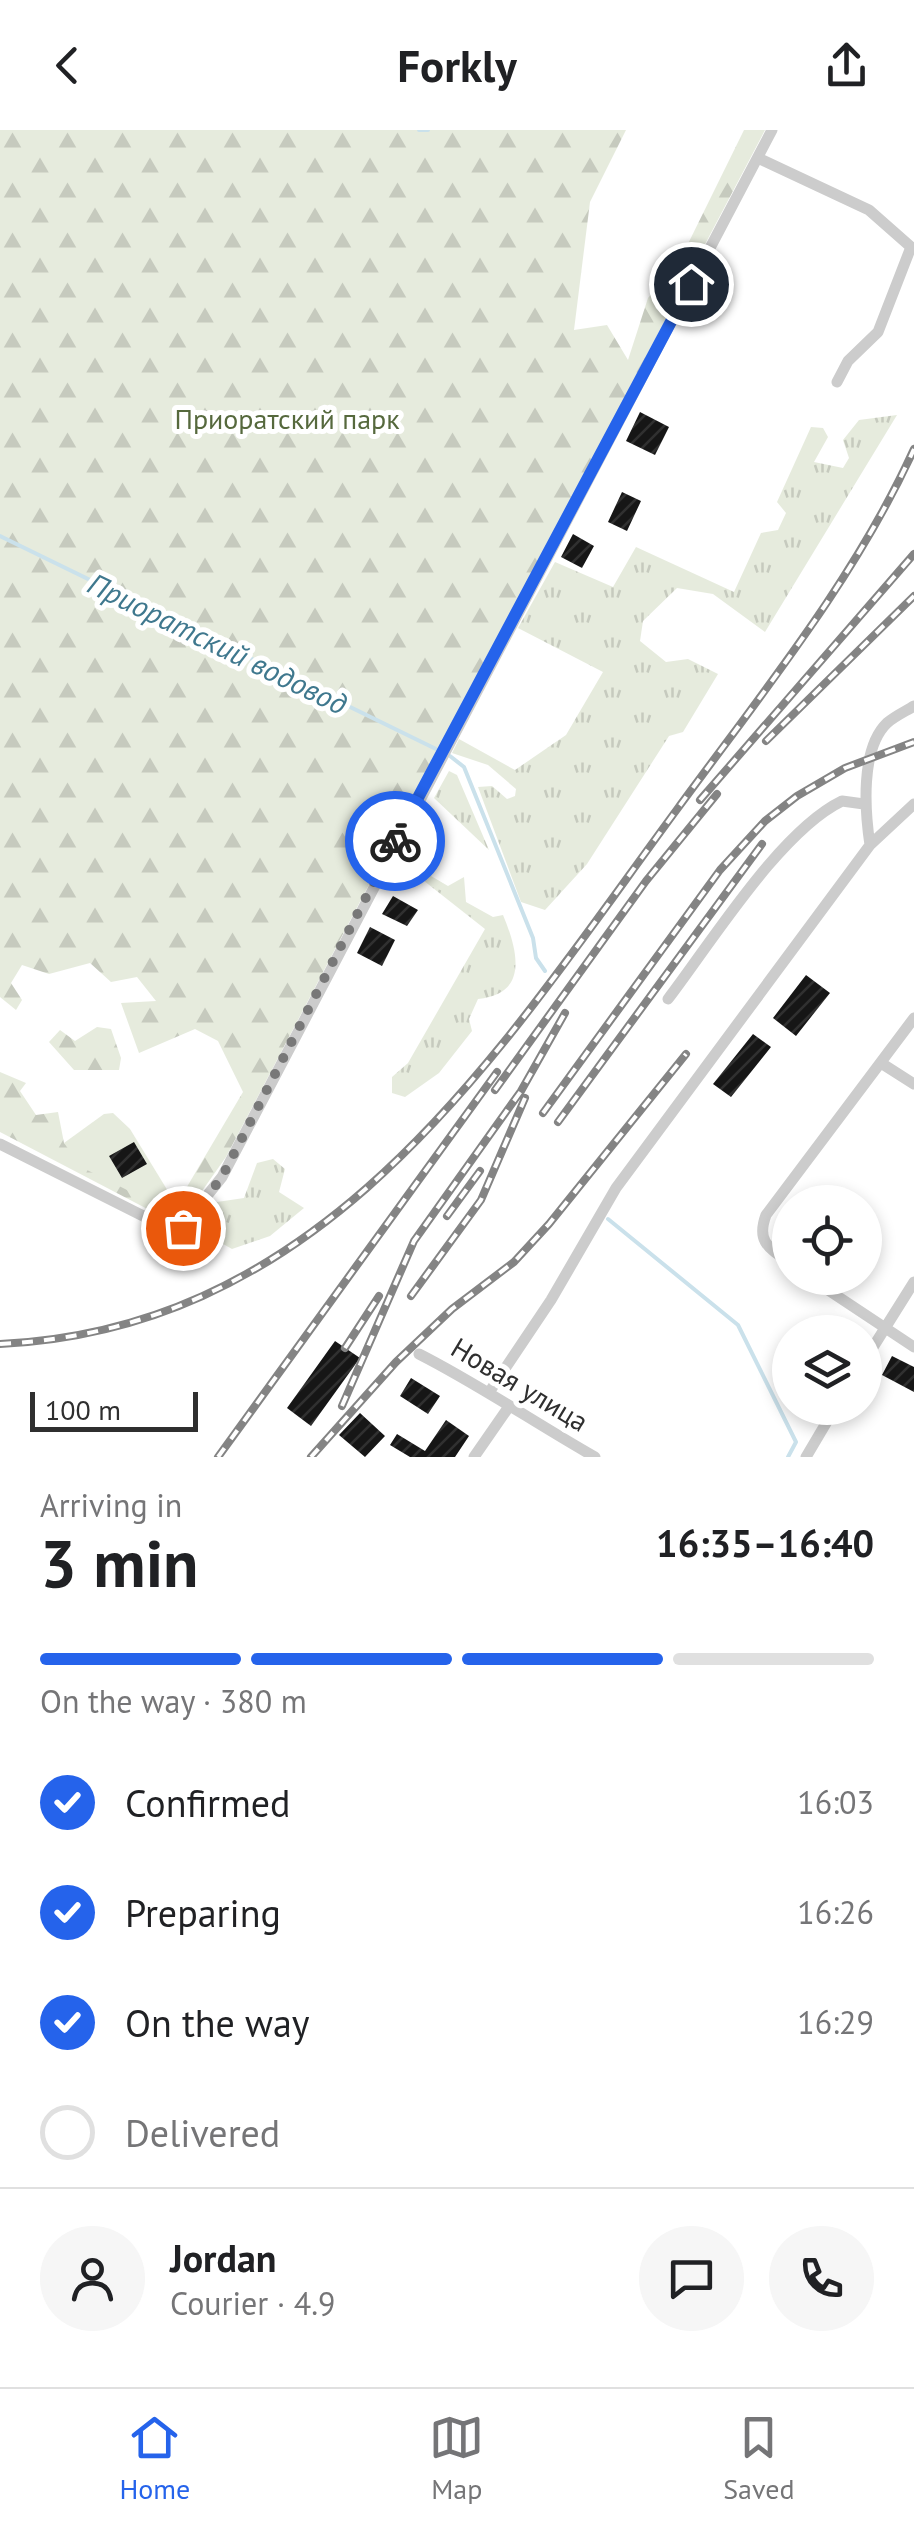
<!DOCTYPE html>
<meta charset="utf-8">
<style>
:root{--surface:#fff;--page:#f6f6f6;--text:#202124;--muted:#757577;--line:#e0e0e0;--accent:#2563eb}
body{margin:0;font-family:"PT Sans",sans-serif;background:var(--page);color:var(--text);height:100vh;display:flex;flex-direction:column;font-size:38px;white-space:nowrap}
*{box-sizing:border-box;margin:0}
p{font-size:32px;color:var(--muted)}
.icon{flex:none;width:55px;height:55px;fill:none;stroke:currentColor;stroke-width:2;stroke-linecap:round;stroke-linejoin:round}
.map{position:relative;height:1327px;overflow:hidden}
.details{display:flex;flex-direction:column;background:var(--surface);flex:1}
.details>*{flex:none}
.tools{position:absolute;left:772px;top:1055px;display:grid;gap:20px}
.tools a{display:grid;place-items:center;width:110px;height:110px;border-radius:50%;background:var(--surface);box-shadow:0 5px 15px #0003;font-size:50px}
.scale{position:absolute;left:30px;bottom:25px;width:168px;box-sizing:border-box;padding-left:10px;border:5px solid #2f2f2f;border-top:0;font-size:28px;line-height:35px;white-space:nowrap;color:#2f2f2f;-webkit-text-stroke:8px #fff;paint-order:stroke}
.pin{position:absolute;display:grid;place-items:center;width:85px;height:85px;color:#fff;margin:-42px;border:5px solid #fff;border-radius:50%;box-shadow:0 2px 10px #0007}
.courier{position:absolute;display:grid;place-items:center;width:100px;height:100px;margin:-50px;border:8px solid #2563eb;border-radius:50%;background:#fff;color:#222;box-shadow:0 2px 12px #0007}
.headline em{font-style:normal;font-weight:600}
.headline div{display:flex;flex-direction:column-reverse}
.headline{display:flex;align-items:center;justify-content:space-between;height:170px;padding:0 40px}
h1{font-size:65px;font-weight:600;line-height:75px}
.bar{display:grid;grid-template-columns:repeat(4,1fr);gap:15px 10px;align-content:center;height:120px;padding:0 40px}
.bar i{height:12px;border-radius:8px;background:var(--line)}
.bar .selected{background:var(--accent)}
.bar p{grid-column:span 4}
.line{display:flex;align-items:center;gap:25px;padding:0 40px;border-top:2px solid var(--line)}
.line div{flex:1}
.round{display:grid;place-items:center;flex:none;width:105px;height:105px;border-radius:52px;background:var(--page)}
ol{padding:0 40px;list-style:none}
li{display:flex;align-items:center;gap:30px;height:110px}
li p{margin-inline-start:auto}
li .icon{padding:10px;border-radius:50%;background:var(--accent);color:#fff;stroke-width:4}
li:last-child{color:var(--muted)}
li i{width:55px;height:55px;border:5px solid var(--line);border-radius:50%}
header{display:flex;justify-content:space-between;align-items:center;height:130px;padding:0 40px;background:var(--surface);font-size:45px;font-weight:600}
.menu{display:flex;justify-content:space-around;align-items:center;height:140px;border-top:2px solid var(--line);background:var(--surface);font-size:28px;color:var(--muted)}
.menu a{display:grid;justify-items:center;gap:5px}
.menu .selected{color:var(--accent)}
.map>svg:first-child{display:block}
.grass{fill:url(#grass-tufts)}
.forest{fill:url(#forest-firs)}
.garden{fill:#e6ebdd}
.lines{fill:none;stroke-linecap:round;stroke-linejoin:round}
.stream{stroke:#cae1eb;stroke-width:4}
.building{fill:url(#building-hatch)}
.minor{stroke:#ccc;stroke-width:11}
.rail-casing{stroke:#848484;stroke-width:8}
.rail{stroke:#fff;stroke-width:4;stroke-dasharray:11;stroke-linecap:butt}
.done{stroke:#787878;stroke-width:10;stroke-dasharray:0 18}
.route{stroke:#2563eb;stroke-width:12}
.labels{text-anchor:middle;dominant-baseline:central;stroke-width:10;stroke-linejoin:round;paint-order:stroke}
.park-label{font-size:28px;fill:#56693d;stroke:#fff}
.street-label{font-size:28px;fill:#2f2f2f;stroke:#fff}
.water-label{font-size:30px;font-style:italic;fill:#3f788e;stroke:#fff}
</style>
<header><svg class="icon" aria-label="back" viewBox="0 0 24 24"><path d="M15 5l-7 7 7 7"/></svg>Forkly<svg class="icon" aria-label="share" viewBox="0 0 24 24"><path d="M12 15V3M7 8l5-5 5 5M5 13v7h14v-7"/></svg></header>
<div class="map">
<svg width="914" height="1327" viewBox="0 0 914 1327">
<defs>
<pattern id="grass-tufts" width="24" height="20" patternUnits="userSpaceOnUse" patternTransform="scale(2.5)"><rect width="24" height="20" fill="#e6ebdd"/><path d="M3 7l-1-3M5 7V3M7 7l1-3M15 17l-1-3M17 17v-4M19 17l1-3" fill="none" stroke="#c6cabe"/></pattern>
<pattern id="forest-firs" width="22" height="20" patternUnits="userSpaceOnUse" patternTransform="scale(2.5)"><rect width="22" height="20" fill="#e6ebdd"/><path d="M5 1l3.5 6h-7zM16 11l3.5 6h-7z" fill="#c6cabe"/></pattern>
<pattern id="building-hatch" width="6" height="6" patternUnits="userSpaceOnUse" patternTransform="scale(2.5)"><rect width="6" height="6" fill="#161616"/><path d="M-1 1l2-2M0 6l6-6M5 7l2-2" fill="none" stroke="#303030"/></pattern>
</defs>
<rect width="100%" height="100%" fill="#fff"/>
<!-- grass -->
<path class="grass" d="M897,285l-132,217 -52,-38 -36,-6 -34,33 -3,20 26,21 22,-3 30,15 -35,58 -14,4 -82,128 -42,46 -24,-8 -43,-115 14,-1 15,13 8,-3 1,-7 -28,-24 -36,-12 7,-14 56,31 51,-35 37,-63 -85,-44 37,-66 58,25 23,-40 98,45 27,-59 17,-3 8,-17 -9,-11 34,-75 12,1 5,9 -14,25 29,6 6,-10 -6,-18 16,-20z
M449,641l8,4 32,75 -55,-52z
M415,704l23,8 -1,21 -6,13 17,10 16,-9 2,25 27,15 10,-2c15,36 26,79 -25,84l-9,20 3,12 -33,42 -34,24 -13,-4v-16l16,-14 77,-134 -85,-67z
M273,1029l12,10 -6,23 25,16 -34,28 -38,13 -32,-18 17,-29 27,-4 13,-35z"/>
<!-- forest -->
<path class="forest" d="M0,0h626l-36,72 -16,128 33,-5 21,35 20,-62 33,-40 63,-128h21l-539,1027 -48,68 -178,-93v-60l26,11 -6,8 16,24 22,-3 6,31 101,65 13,-6 65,-110 -25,-51 -23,-12 -56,24 -18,-50 35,-2 -19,-24 -26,5 -21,-19 -41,11 -27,-9 -11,18 11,17 -6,10 -16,-13z
M97,897l14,2 10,29 -2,12h-45l-25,-28 11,-12 15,11z"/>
<!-- garden -->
<path class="garden" d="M113,983l17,16 44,72 -9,8 -84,-42 -17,-24 40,-29z"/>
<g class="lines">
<!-- stream -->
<path class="stream" d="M419,0h9
M0,406l436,213
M450,626l14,11 69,171 3,20 9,13
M608,1089l130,106 58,117 -8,15"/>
</g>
<!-- building -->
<path class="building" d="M640,282l29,15 -14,28 -29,-14z
M622,362l19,9 -14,30 -19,-9z
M573,404l21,12 -12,22 -21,-11z
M393,766l25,14 -11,16 -25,-12z
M370,797l25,13 -13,26 -25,-13z
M806,845l24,18 -34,43 -23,-18z
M753,904l18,13 -40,50 -18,-13z
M134,1012l13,22 -25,14 -13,-22z
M335,1211l25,17 -49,68 -24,-18z
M892,1226l22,11v25l-32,-17z
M411,1248l29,18 -12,18 -28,-18z
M360,1283l25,23 -20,21 -26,-22z
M446,1290l23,16 -14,21h-45l-20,-12 7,-11 28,17z"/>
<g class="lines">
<!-- minor -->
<path class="minor" d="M758,28l111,52 42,37 -33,85 -30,29 -11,21
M870,715c-5,-33 -10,-96 17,-122 8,-7 19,-12 27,-17
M668,869c43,-56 112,-168 174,-198l22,3
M881,933l33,21
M0,1014l177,89 45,-56 550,-1047
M790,1133c-21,-15 -34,-21 -24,-48l148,-197
M810,1148l104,69
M419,1224c61,31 116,69 176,103
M865,1230l49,-78
M490,1261l61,-91 65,-112 254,-343 44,-41
M474,1327l34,-49
M806,1327l29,-49"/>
<defs>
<path id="rail" d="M766,611l148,-145
M700,670l214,-246
M495,960l151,-209 71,-87
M543,983l177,-243 45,-49 32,-25 48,-28 69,-26
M558,992l204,-278
M447,1086l33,-45
M411,1166l70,-96 44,-102
M0,1214c332,-16 501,-296 678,-536 84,-115 177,-229 236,-359
M345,1218l34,-52
M342,1276l72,-165 107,-150 44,-78
M218,1327l279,-385
M311,1327l85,-95 56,-53 62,-47 35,-38 137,-170"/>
</defs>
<!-- rail casing -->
<use href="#rail" class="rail-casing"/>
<!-- rail -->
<use href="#rail" class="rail"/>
</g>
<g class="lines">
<!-- done -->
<path class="done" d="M183,1098l39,-51 173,-336"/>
<!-- route -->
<path class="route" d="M395,711l296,-557"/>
</g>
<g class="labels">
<!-- park labels -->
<g class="park-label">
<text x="287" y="288">Приоратский парк</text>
</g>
<!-- street labels -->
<g class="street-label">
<text transform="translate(520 1254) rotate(31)">Новая улица</text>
</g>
<!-- water labels -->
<g class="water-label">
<text transform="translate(218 513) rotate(26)">Приоратский водовод</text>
</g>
</g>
</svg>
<div class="tools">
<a><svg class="icon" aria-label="locate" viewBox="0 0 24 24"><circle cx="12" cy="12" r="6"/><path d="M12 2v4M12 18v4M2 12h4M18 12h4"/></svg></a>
<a><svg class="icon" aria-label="layers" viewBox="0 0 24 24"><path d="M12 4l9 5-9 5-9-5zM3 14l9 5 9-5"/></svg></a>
</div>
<div class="scale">100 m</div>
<div class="pin" style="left:183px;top:1098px;background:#ea580c"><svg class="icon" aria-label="bag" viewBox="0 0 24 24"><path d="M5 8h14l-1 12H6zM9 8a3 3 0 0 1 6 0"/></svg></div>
<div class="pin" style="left:691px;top:154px;background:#1f2937"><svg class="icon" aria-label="home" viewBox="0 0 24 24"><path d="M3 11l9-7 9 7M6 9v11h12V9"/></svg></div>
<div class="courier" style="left:395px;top:711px"><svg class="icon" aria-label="bike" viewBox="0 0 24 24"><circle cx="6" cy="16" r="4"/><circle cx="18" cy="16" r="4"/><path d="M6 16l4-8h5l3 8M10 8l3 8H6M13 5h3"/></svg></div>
</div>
<section class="details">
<div class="headline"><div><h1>3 min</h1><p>Arriving in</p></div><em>16:35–16:40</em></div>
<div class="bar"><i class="selected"></i><i class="selected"></i><i class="selected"></i><i></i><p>On the way · 380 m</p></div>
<ol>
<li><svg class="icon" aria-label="check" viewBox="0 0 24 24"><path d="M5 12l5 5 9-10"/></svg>Confirmed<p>16:03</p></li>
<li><svg class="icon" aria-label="check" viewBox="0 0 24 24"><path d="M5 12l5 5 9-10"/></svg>Preparing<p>16:26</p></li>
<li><svg class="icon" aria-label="check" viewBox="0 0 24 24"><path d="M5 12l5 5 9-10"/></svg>On the way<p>16:29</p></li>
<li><i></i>Delivered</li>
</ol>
<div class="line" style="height:180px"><a class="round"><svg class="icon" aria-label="person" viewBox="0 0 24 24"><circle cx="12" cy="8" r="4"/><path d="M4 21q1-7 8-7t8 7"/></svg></a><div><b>Jordan</b><p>Courier · 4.9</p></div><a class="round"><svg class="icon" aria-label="chat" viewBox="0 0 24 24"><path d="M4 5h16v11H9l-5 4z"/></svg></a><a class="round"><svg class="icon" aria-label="phone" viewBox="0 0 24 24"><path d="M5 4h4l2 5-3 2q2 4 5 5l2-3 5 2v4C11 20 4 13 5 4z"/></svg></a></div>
</section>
<nav class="menu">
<a class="selected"><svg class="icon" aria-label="home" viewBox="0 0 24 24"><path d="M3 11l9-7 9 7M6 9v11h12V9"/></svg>Home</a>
<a><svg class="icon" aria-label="map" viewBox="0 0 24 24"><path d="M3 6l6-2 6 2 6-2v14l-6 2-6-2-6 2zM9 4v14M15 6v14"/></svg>Map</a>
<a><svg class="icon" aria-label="saved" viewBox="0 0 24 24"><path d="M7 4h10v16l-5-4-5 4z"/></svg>Saved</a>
</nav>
